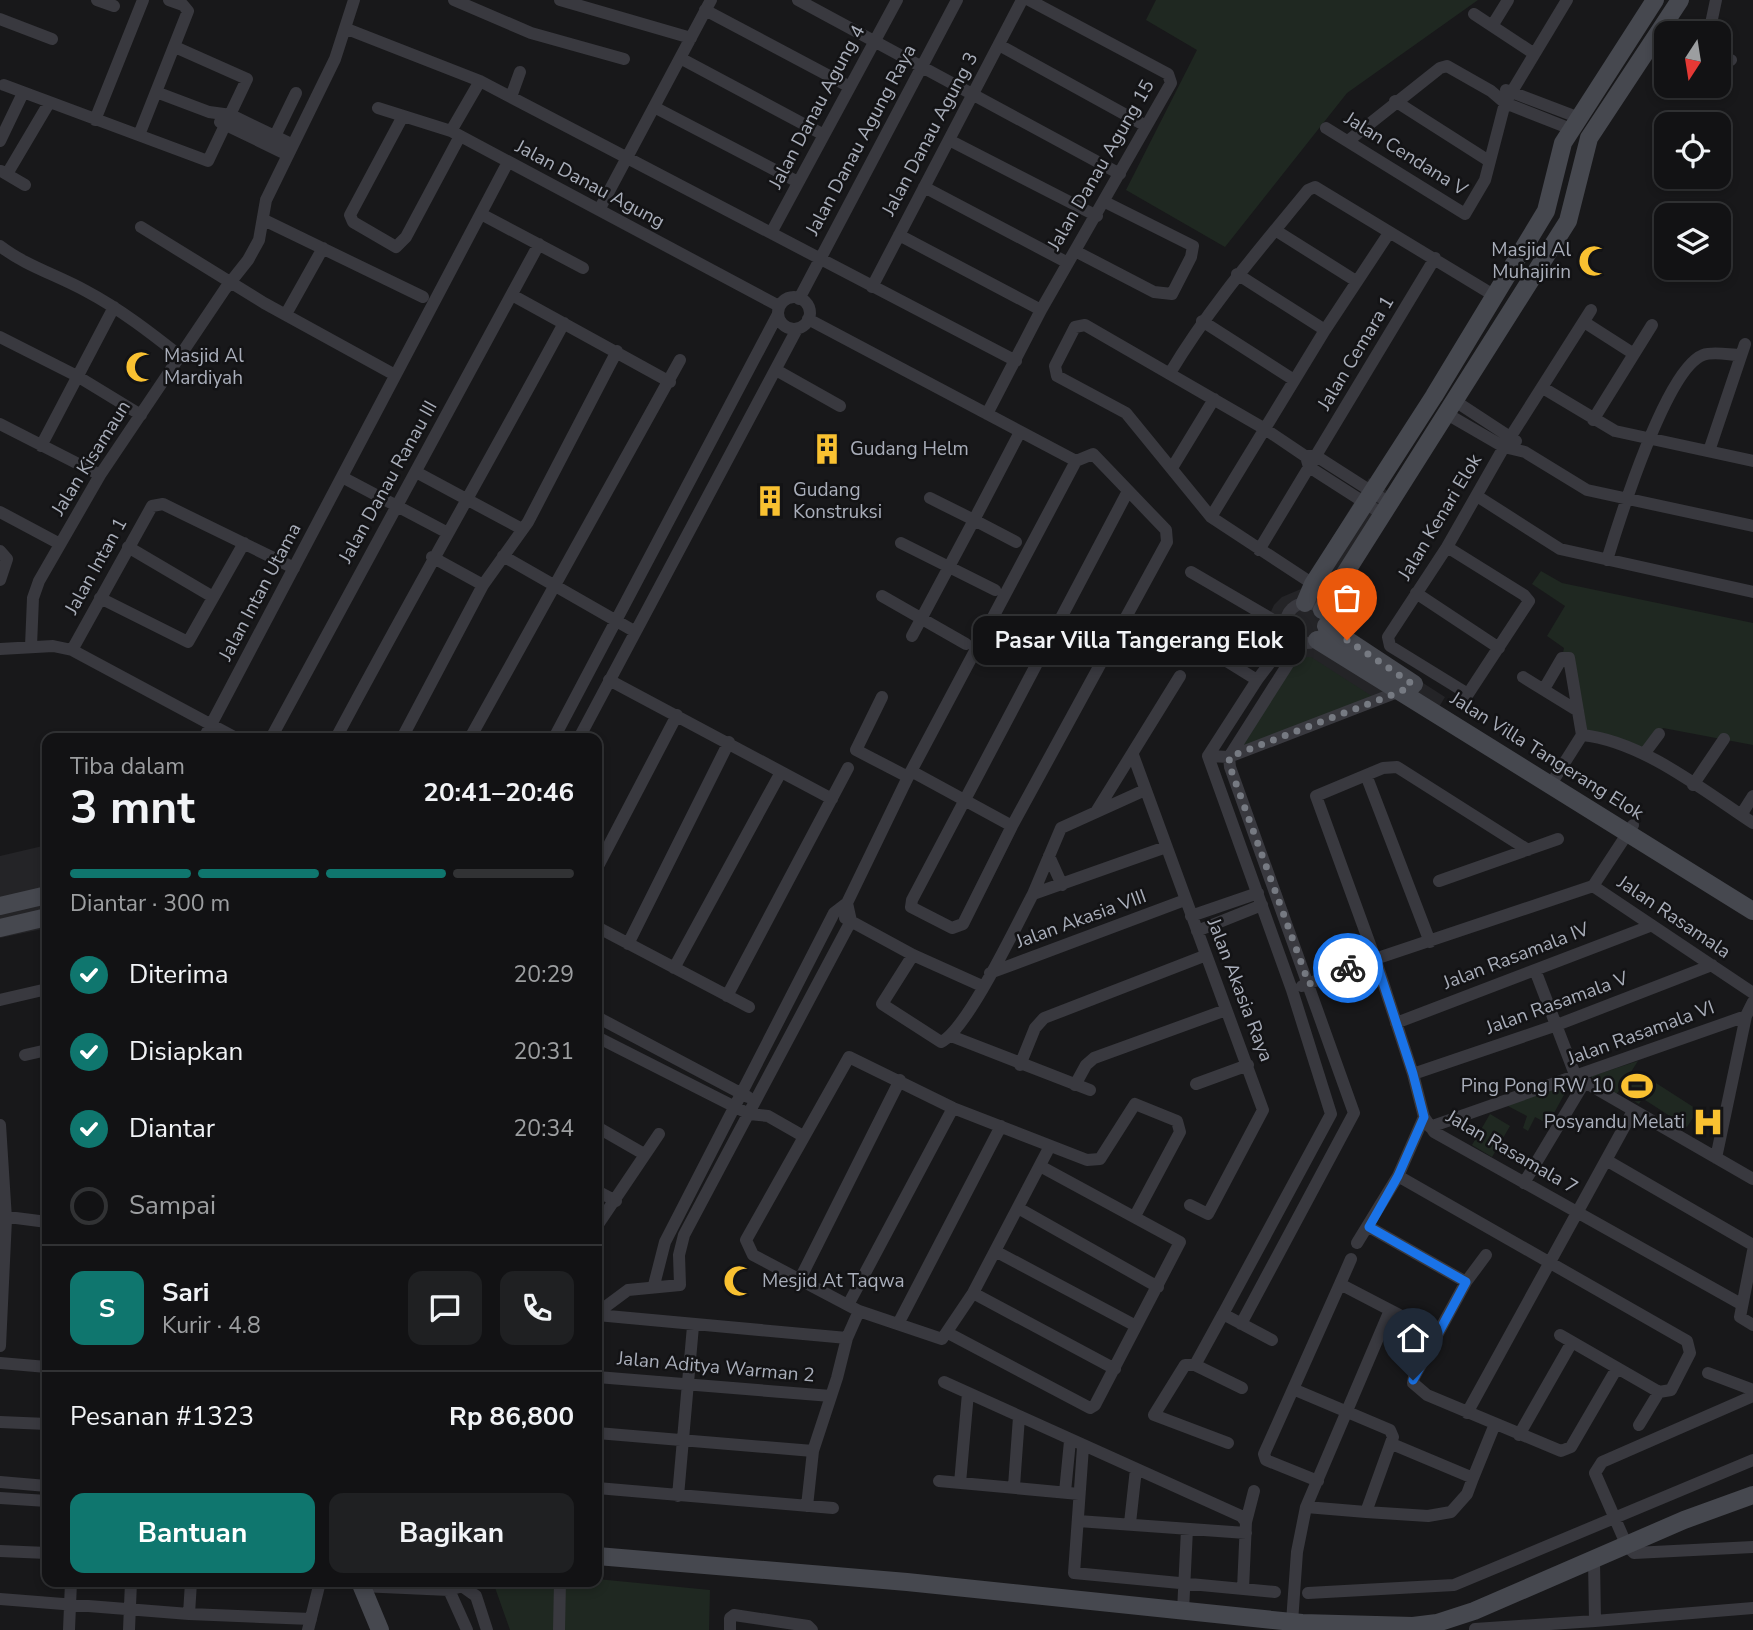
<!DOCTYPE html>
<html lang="id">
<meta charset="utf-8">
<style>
:root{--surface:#121214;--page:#1f2022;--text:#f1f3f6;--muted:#9c9ea0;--line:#313234;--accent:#0f766e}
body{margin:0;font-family:"Nunito Sans",sans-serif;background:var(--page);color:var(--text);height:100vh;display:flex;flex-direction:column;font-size:26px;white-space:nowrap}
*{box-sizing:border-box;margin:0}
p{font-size:23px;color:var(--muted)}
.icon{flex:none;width:38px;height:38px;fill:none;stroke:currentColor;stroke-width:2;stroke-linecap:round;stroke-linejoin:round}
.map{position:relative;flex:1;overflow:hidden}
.sheet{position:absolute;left:42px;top:733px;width:560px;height:854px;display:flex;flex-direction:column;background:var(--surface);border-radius:14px;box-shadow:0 4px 10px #0003,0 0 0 2px var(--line)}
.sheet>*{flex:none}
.needle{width:46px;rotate:192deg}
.controls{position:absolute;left:1654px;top:21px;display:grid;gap:14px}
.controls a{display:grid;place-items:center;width:77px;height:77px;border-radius:14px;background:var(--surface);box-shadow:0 4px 10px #0003,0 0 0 2px var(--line);font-size:35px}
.pin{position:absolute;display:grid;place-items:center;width:60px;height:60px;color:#fff;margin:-72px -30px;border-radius:50% 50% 50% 0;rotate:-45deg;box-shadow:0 0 7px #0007}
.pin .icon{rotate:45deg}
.courier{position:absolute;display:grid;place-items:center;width:70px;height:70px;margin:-35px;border:5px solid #1a73e8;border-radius:50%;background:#fff;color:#222;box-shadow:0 2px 9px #0007}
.bubble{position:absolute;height:49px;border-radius:14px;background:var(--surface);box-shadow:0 4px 10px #0003,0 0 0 2px var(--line);font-size:23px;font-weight:700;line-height:49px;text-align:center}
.head em{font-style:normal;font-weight:700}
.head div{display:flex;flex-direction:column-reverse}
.head{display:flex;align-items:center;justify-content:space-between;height:119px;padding:0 28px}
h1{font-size:46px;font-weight:700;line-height:52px}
.bar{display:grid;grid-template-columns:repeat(4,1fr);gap:10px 7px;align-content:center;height:84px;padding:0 28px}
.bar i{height:9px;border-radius:5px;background:var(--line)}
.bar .active{background:var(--accent)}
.bar p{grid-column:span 4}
.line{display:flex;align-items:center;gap:18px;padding:0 28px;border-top:2px solid var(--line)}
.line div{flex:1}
.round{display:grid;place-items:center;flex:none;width:74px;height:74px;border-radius:14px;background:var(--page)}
ol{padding:0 28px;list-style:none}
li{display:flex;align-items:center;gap:21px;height:77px}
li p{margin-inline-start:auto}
li .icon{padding:7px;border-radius:50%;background:var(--accent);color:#fff;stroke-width:4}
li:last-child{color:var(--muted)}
li i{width:38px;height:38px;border:4px solid var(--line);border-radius:50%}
.action{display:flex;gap:14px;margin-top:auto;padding:14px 28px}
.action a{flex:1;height:80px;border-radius:14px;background:var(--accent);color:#fff;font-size:28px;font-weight:700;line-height:80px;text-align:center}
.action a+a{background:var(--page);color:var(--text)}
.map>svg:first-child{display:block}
.built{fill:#242427}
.green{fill:#1f2821}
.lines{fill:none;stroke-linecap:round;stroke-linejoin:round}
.street{stroke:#39393f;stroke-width:12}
.secondary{stroke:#46484f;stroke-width:18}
.done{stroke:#767a82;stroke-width:7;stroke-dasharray:0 12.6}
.route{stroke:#1a73e8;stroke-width:9}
.labels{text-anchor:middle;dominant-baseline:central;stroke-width:5;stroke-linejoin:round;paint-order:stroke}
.street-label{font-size:19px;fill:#a9aeba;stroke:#131315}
.poi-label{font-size:19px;fill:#a9aeba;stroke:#131315;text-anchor:start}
</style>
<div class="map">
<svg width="1753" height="1630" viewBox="0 0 1753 1630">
<rect width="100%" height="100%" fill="#18181a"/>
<!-- built -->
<path class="built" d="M1369,478l30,21 -71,111 12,20 105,67 -13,22 -37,-23 -17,4 -82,-37 -8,1 -25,-15 9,-17v-4l-6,-6 8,-17 8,-8 19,-8z
M47,845v83l-47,10v-82z"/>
<!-- green -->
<path class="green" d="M1156,0h322l-131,93 -122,154 -99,-57 71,-140 -51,-30z
M1541,571l21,12 191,40v122l-90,-17 -19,26 -62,-19 -20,-77 2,-10 -17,-12 18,-30 -33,-22z
M1300,657h11l67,43 -149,57z
M1638,1061l-22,34 -24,-12v-7z
M1634,1071l18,11 -13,22 -18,-11z
M1571,1082l-23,42 -13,-7 -7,14 -5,-3 4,-12 -21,-11z
M1656,1083l42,27 -11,17 -42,-27z
M1490,1114l20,12 -18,31 -20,-12z
M597,1579l113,11 -1,40h-199l-17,-48h104z"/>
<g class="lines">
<!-- street -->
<path class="street" d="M97,0l17,6
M454,0l77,33 93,26
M560,0l131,38
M798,0l322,174
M705,10l145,77
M1474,14l59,39
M0,19l52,20
M1492,26l16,-26
M347,29l133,52 536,280
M1709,33l7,-33
M999,45l147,81
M1647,46l19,3
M1718,57l13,3
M680,58l144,77
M4,85l204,76 39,-82 -72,-32
M1506,90l71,27
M156,92l53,20 22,3 60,29
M511,97l9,-25
M1395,101l94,60
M654,107l144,75
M378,108l73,23 328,175
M403,116l-53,99 3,7 43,25 10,-10 54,-101
M95,120l48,-120
M220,122l66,32
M1326,128l139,86 20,-34 20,-77 62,-103
M451,131l29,-50
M139,135l49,-124 -5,-6 -14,-5
M275,136l21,-43
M949,140l148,76
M0,141l23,-48
M1348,141l92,-73 7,-2 44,25 14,12 66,26
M1,171l24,14
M7,174l42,-71
M924,187l144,76
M599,210l112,-210
M481,214l102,54
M264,220l159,77
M141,227l123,76 131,72
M1275,230l81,51
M771,233l126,-233
M899,235l142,75
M0,246c26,20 57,29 86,45 34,18 65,42 94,65
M1075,251l79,41 18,2 19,-37 2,-11 -88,-44
M1237,274l88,56
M872,287l150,-287
M512,295l158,87
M778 313a16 16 0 1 1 32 0a16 16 0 1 1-32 0Z
M799,299l158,-299
M286,314l37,-66
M808,319l268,142
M1202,321l92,59
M1584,322l50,32
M0,337l77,39 64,39
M776,370l64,36
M1170,373c40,-67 89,-123 138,-183l7,-3 180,109
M1543,388l72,43 138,30
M1455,401l61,40
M987,414l54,-104 130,-227 -3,-9 -139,-74
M1447,414l57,33 21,5 62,38 166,36
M1593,420l59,-95
M0,424l100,51
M41,446l73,-139
M1709,451l36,-107
M1307,460l2,7 75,48
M1172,468l42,-69
M416,472l106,57
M342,477l104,55
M1477,496l83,53 193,43
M930,498l44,22 46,-88
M0,512l60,32
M1211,517l114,-187 64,-97
M901,543l94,47
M128,547l85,50
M1447,547l77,48 5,6 -61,93 -78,-48 -2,-9 59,-90 57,-100 87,-137
M1259,550l176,-292
M0,551l7,8 -7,21
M503,556l131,75
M432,557l51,28
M1607,560c12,-39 59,-191 96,-205 10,-4 27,0 38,0
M1191,572l96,56
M1313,584l-102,-67 -85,-104 -69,-37 -2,-10 20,-39 10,-2 180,104 40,27h11l75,48
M1416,593l83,55
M882,596l84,48
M100,598l88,44 56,-99
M1286 623a20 20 0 1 1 40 0a20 20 0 1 1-40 0Z
M1167,624l90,56
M912,636l62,-116 42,22
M31,646l2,-48 6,-17 61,-106 125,-186 23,-29 11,-20 7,-40 69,-141 19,-59
M0,649l53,-3 19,4 164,88
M72,650l80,-144 11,-2 131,64
M1523,677l55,34
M609,680l223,119
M1544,689l18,-31h7l13,77
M882,697l-26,53 52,27
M204,738l304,-576
M271,738l268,-494
M336,738c74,-139 153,-276 228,-415
M402,738l81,-153 45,-63 89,-171
M470,738l210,-378
M554,738l224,-424
M579,738l218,-409
M1644,754l15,-20
M1133,755l130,355 -55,104 -18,-9
M1208,756l21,1 174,-67
M911,771l101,55
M1366,775l64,167
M1551,784l31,-49c60,6 121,55 171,88
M1693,785l31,-46
M1096,812l84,-136
M1741,815l12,-19
M1528,850l-131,-83 -14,1 -67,28 60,165 37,113 11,43 10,15 307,172
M1049,856l13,29
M597,868l80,-153
M1439,881l119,-42
M1593,886l160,107
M1593,886l40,-61
M1033,894l28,-66 84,-38
M1191,916l67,-23
M845,918l68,37 69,31
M597,927l152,80
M1197,931l65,-26
M628,944l101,-202
M913,955l-31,49 59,38c26,-12 76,-118 92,-148l133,-47
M674,968l107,-196
M1535,970l41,107 177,102
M990,973l195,-73
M1302,986l55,-21 236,-79
M727,996l121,-228
M0,1000l47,-11
M597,1017l151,80
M1396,1023l254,-97
M951,1036l139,54
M597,1037l152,77 19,2 35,20
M25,1055l22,-5
M1020,1065l15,-37 9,-10 160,-62
M1413,1074l144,-49 155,-60
M1196,1084l52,-19
M1075,1085l11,-20 8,-7 132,-48
M0,1125l6,94 -6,127
M597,1127l47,27
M1430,1127l316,-111
M1050,1146l-77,147 -31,46 -83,-28 -106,-56 -7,-15 103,-183 104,51 134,52 13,-1 35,-55 42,17 3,11 -45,84
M1716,1158l30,-142 7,-14
M1606,1160l147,85
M1398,1176l289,165 3,12 -19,37 -12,2 -99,-57
M1524,1183l60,-100
M597,1191l19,10
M1018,1208l140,79
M0,1216l47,6
M597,1226l62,-92
M1369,1227l97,55
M1357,1243l41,-67 26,-59
M995,1251l141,75
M1753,1251l-13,66 13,8
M1486,1255l-20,27 -52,95 -1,6 14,12 134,56 10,-4 46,-79
M800,1279l100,-199
M1340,1284l11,-25
M654,1285l11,-43 169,-329 13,-10 61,-126 168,-316 17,-7 73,76 1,12 -155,284 -49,98 -11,4 -41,-21 1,-7 216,-409
M973,1293l142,76
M848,1305l105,-197
M597,1313l31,-23 52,-5 -1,-30 5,-20 167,-314 -4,-18
M1223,1314l108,-200 -39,-124 -84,-234 49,-76 34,-45
M597,1315l250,23
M898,1324l103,-198
M1241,1324l113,-211 -124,-346 -1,-10 73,-115
M948,1333l142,75 5,-3 85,-163 -140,-76
M0,1363l47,4
M1195,1365l28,-51 49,26
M1708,1373l45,17
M597,1377l234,19
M944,1382l297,134 5,6 -3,67
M1293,1389l97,41 3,7 -27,75 -60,-5
M1753,1396l-151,66 -7,11 32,73 7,7 119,-6
M1467,1413l166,-302
M0,1422l47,2
M1639,1425l20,-33
M597,1433l216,18
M1519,1435l53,-93
M1228,1443l-74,-28 31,-50h10l47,23
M1392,1444l81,34 22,-54
M1083,1447l-9,126 201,19
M939,1481l140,13
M1318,1481l-52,-21 -2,-6 76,-170 73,38
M0,1482l47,4
M960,1483l8,-90
M1014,1486l5,-69
M597,1488l236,20
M1065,1492l5,-51
M678,1496l15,-170
M0,1498l47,3
M807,1506l6,-55 24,-73 10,-40 12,-27
M1366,1512l62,4 23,-4 16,-18 6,-16
M1078,1521l168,12
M1246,1522l8,-31
M1130,1523l6,-54
M0,1551l47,2
M361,1586l88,4 13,-4 14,10 11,34
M449,1590l18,40
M1308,1593l146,-8 299,-125
M0,1599l189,15 122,5
M1183,1611l4,-82
M189,1614l2,-32
M1595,1621l158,-13
M1292,1622l5,-70 9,-45 84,-197
M1475,1629l120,-8 -1,-61
M69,1630l2,-48
M129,1630l2,-48
M308,1630l12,-48
M559,1630l1,-48
M730,1630v-12l4,-3 74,11 4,4"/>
<!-- secondary -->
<path class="secondary" d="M1305,603l8,-19 121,-188 112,-185 17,-68 92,-143
M1322,610l246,-389 21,-83 91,-138
M1326,626l88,58
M1317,640l436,271
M0,906l47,-11
M0,928l47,-11
M597,1556l310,26 395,41 111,3 24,-3 37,-12 210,-91 69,-25
M360,1582l20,48"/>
</g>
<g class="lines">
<!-- done -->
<path class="done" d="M1347,640l64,43 -9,8 -173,66 1,10 79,217 39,-16"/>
<!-- route -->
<path class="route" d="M1348,968l28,-7 37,113 11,43 -26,59 -29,51 97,55 -53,98"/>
</g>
<!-- icons -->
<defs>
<symbol id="mosque-bare" viewBox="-9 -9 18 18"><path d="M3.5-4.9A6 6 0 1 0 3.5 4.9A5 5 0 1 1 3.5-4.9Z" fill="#f9c131" stroke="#131315" stroke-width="2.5" paint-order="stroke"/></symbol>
<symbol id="building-bare" viewBox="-9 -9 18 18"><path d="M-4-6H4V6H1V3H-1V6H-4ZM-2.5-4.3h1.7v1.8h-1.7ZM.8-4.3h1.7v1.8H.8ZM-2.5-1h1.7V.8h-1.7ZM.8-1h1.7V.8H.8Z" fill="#f9c131" stroke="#131315" stroke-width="2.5" paint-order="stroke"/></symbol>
<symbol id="stadium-bare" viewBox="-9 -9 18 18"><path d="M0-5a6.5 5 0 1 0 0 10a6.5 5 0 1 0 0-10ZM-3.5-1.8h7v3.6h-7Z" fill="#f9c131" stroke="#131315" stroke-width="2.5" paint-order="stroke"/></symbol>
<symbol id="hospital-bare" viewBox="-9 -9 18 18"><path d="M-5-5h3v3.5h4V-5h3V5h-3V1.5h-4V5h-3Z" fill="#f9c131" stroke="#131315" stroke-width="2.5" paint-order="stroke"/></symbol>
</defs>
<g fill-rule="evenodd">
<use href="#mosque-bare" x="1572" y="239" width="44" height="44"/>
<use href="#mosque-bare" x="119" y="345" width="44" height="44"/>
<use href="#building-bare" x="805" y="427" width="44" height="44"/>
<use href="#building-bare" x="748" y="479" width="44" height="44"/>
<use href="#stadium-bare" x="1615" y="1064" width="44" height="44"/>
<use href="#hospital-bare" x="1686" y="1100" width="44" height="44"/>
<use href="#mosque-bare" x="717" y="1259" width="44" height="44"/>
</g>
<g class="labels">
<!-- street labels -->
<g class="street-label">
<text transform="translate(817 107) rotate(-62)">Jalan Danau Agung 4</text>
<text transform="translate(930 134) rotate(-62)">Jalan Danau Agung 3</text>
<text transform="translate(861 140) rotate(-62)">Jalan Danau Agung Raya</text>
<text transform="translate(1406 154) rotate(32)">Jalan Cendana V</text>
<text transform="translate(1101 165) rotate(-60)">Jalan Danau Agung 15</text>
<text transform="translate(590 184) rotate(28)">Jalan Danau Agung</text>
<text transform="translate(1356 353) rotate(-59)">Jalan Cemara 1</text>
<text transform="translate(91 458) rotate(-58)">Jalan Kisamaun</text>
<text transform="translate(388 482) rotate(-61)">Jalan Danau Ranau III</text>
<text transform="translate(1440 517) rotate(-59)">Jalan Kenari Elok</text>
<text transform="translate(96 566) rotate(-61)">Jalan Intan 1</text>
<text transform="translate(260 592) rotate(-62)">Jalan Intan Utama</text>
<text transform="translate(1547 756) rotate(32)">Jalan Villa Tangerang Elok</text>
<text transform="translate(1674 917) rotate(34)">Jalan Rasamala</text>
<text transform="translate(1081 919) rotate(-20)">Jalan Akasia VIII</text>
<text transform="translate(1516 956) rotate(-21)">Jalan Rasamala IV</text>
<text transform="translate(1240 990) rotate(69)">Jalan Akasia Raya</text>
<text transform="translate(1557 1003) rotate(-20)">Jalan Rasamala V</text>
<text transform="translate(1641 1033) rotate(-20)">Jalan Rasamala VI</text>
<text transform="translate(1512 1152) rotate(30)">Jalan Rasamala 7</text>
<text transform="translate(716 1367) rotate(5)">Jalan Aditya Warman 2</text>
</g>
<!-- poi labels -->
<g class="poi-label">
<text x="1571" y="250" text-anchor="end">Masjid Al<tspan x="1571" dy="22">Muhajirin</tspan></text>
<text x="164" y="356">Masjid Al<tspan x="164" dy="22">Mardiyah</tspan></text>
<text x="850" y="449">Gudang Helm</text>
<text x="793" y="490">Gudang<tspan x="793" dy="22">Konstruksi</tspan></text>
<text x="1614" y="1086" text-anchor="end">Ping Pong RW 10</text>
<text x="1685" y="1122" text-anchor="end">Posyandu Melati</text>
<text x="762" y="1281">Mesjid At Taqwa</text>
</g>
</g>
</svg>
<div class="controls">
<a><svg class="needle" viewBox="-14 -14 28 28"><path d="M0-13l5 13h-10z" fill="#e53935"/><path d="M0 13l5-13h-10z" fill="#9c9ea0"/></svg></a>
<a><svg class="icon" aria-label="locate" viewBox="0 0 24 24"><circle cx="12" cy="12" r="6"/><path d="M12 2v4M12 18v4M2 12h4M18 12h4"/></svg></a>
<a><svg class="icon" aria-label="layers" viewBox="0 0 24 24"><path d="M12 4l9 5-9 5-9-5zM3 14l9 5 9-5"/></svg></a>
</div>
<div class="pin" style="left:1347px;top:640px;background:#ea580c"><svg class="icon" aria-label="bag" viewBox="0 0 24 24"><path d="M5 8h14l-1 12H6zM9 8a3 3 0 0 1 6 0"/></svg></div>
<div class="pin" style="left:1413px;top:1380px;background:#1f2937"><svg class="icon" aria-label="home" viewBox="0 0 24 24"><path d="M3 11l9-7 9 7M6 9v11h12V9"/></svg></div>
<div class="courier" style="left:1348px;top:968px"><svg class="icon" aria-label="bike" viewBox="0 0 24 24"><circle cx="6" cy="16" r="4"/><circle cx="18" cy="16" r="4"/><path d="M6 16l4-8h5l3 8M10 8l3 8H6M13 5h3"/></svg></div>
<div class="bubble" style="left:973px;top:616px;width:332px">Pasar Villa Tangerang Elok</div>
<section class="sheet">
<div class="head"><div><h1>3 mnt</h1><p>Tiba dalam</p></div><em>20:41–20:46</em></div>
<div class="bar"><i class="active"></i><i class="active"></i><i class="active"></i><i></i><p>Diantar · 300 m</p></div>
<ol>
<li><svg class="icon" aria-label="check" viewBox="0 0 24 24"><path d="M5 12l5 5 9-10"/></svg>Diterima<p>20:29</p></li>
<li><svg class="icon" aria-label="check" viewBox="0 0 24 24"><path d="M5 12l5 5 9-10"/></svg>Disiapkan<p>20:31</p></li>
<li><svg class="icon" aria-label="check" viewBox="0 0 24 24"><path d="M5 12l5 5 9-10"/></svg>Diantar<p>20:34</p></li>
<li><i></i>Sampai</li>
</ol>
<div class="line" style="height:126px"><b class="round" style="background:var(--accent);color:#fff">S</b><div><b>Sari</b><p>Kurir · 4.8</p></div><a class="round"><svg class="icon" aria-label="chat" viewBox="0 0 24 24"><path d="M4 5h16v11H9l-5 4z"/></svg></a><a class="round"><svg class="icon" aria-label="phone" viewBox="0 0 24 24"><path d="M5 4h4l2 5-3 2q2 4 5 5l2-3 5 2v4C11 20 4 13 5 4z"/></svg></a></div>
<div class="line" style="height:91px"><div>Pesanan #1323</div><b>Rp 86,800</b></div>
<div class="action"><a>Bantuan</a><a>Bagikan</a></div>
</section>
</div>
